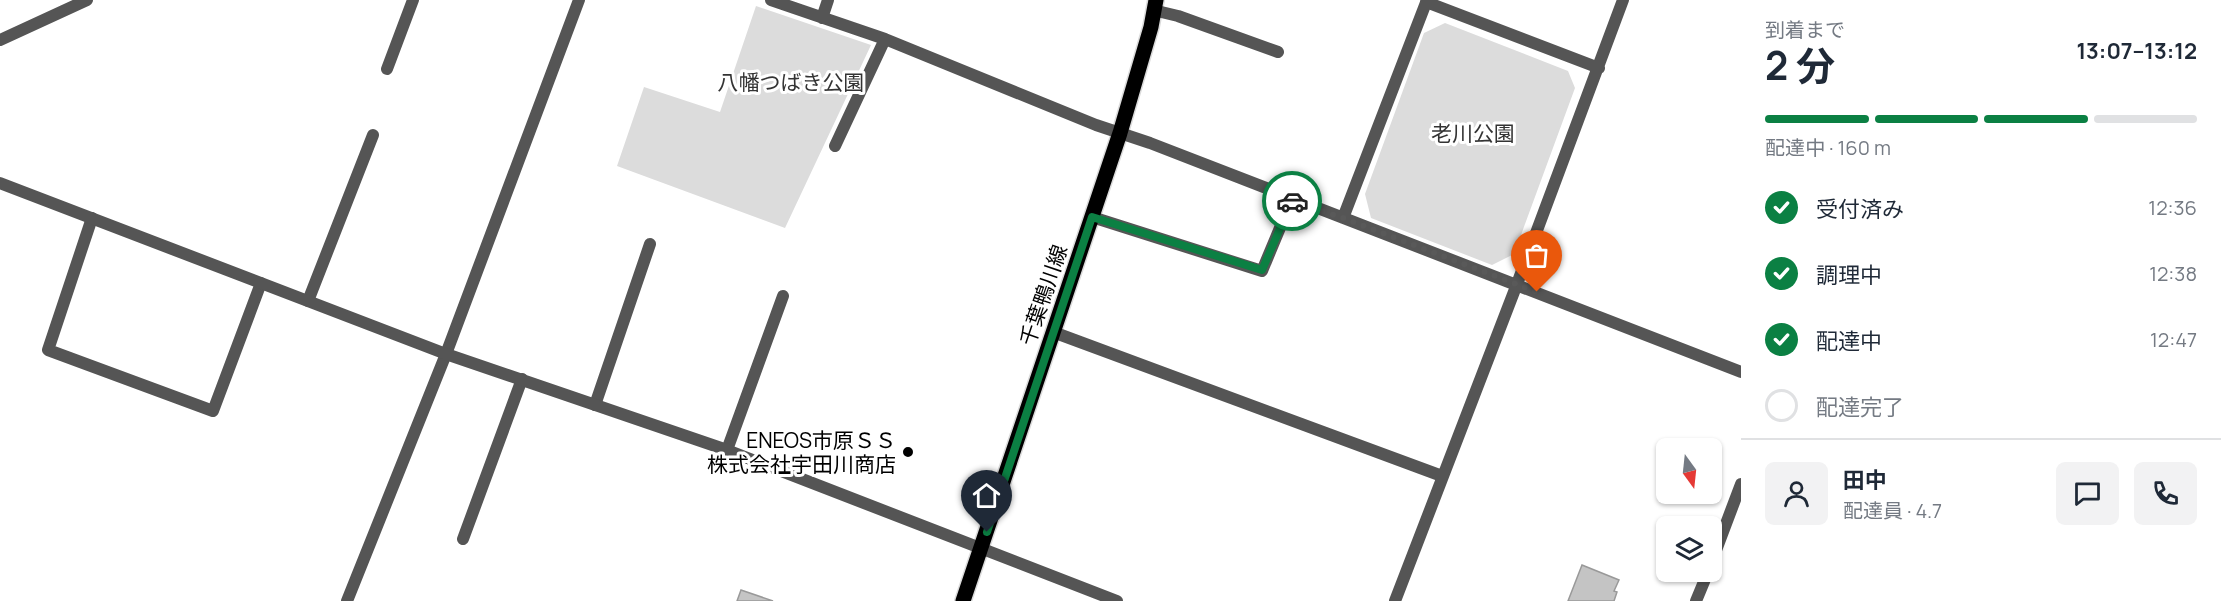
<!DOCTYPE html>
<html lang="ja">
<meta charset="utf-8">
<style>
:root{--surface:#fff;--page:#f2f2f3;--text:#1f2937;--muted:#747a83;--line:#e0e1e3;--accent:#0b8043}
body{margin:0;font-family:Manrope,"Noto Sans JP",sans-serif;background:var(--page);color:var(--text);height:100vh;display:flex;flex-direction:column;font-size:22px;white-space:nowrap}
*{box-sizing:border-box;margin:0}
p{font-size:20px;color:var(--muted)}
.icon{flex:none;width:33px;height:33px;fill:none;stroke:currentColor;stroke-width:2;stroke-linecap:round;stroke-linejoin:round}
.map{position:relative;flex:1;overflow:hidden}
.sheet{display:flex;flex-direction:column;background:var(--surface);width:480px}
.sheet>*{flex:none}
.needle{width:39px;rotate:165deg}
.controls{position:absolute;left:1656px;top:438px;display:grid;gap:12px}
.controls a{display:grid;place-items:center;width:66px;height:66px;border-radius:9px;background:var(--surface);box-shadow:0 2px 4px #0004;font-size:30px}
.pin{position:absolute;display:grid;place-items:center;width:51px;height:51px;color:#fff;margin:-62px -26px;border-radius:50% 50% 50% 0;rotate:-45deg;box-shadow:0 0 6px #0007}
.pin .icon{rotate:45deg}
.courier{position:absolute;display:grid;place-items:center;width:60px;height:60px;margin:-30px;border:4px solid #0b8043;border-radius:50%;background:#fff;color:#222;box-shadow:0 2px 8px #0007}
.summary em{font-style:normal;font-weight:700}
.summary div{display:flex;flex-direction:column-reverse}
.summary{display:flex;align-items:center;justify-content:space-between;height:102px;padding:0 24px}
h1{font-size:39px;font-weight:700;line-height:45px}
.bar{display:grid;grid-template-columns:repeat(4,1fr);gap:9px 6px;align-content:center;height:72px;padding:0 24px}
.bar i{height:8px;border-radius:4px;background:var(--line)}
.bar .selected{background:var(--accent)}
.bar p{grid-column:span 4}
.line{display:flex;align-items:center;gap:15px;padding:0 24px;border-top:2px solid var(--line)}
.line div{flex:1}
.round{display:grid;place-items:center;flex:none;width:63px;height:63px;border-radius:9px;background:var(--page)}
ol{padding:0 24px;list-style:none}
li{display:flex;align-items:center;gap:18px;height:66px}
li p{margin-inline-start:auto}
li .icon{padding:6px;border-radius:50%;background:var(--accent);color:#fff;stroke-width:4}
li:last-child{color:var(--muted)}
li i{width:33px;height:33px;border:3px solid var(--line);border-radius:50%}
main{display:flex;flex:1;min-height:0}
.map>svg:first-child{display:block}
.green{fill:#dcdcdc}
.building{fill:#c4c4c4;stroke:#999;stroke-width:1.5}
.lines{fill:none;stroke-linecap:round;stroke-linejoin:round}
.primary-casing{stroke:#dbdbdb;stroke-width:18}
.minor{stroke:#555;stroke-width:12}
.tertiary{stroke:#555;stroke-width:12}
.primary{stroke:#000;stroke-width:15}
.done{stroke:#595959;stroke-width:6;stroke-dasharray:0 10.8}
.route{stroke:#0b8043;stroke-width:8}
.poi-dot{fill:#000;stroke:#fff;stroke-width:2}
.labels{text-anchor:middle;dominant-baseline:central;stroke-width:6;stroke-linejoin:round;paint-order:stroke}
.park-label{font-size:21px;fill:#333;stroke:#fff}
.street-label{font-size:21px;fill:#000;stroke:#fff}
.poi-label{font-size:21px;fill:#000;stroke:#fff;text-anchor:end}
</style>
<main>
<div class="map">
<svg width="1741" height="601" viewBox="0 0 1741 601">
<rect width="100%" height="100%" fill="#fff"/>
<!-- green -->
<path class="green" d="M756,6l115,39 -86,183 -168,-62 27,-79 76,25z
M1445,23l123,48 7,17 -61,166 -22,11 -121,-47 -6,-24 59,-161z"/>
<!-- building -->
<path class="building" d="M1582,565l37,15 -5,11 3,1 -3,9h-46z
M741,590l32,11h-36z"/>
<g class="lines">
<defs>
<path id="primary" d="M963,601l157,-468 31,-106 5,-27"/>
</defs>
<!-- primary casing -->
<use href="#primary" class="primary-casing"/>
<!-- minor -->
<path class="minor" d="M771,0l114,39 211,86 54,18 591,229
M1426,2l173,66
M1153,10l25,6 100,36
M822,18l6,-18
M0,40l87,-40
M387,69l26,-69
M835,146l50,-107
M1092,217l170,54 30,-72
M92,218l-44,132 165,61 48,-128
M1343,218l84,-218
M308,301l65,-166
M1053,332l389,144
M595,405l55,-161
M727,450l56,-154
M463,539l59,-160
M347,601l99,-247 133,-354
M1395,601l122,-317 106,-284"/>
<!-- tertiary -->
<path class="tertiary" d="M0,183l446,171 281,96 390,151
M1712,561l29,-77
M1696,601l12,-29"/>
<!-- primary -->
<use href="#primary" class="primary"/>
</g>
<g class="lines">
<!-- done -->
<path class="done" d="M1292,201l51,17 194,74"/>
<!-- route -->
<path class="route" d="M987,532l105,-315 170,53 30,-69"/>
</g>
<!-- markers -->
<circle class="poi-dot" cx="908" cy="452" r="6"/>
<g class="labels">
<!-- park labels -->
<g class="park-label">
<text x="791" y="82">八幡つばき公園</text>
<text x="1473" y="133">老川公園</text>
</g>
<!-- street labels -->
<g class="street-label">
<text transform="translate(1043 295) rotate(-71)">千葉鴨川線</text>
</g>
<!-- poi labels -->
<g class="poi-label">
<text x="896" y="440">ENEOS市原ＳＳ<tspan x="896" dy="24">株式会社宇田川商店</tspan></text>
</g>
</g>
</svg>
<div class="controls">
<a><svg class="needle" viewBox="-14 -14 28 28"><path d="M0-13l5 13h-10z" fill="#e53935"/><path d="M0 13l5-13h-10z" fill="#747a83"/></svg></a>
<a><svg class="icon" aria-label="layers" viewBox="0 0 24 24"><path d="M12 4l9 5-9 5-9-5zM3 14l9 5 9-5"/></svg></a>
</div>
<div class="pin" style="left:1537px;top:292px;background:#ea580c"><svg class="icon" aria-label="bag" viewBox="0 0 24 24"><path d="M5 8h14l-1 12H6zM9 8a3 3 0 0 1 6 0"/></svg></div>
<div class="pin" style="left:987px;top:532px;background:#1f2937"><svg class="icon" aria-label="home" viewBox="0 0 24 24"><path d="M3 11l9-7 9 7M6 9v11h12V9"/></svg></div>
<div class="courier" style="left:1292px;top:201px"><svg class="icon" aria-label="car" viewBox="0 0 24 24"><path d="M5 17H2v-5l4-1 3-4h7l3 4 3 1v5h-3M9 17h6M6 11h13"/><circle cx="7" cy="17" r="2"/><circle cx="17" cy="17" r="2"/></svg></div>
</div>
<section class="sheet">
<div class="summary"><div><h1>2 分</h1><p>到着まで</p></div><em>13:07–13:12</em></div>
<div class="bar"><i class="selected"></i><i class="selected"></i><i class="selected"></i><i></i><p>配達中 · 160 m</p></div>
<ol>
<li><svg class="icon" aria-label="check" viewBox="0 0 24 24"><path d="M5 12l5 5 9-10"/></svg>受付済み<p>12:36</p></li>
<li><svg class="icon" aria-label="check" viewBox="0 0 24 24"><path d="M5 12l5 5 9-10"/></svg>調理中<p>12:38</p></li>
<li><svg class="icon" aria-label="check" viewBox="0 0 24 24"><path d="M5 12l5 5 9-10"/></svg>配達中<p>12:47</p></li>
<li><i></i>配達完了</li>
</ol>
<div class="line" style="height:108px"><a class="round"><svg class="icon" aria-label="person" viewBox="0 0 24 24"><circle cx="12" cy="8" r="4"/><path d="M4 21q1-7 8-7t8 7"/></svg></a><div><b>田中</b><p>配達員 · 4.7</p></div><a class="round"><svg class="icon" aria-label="chat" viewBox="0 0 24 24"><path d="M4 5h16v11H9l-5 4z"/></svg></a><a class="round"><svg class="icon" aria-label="phone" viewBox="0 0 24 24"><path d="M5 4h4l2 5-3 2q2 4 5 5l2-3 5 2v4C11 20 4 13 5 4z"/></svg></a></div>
</section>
</main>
